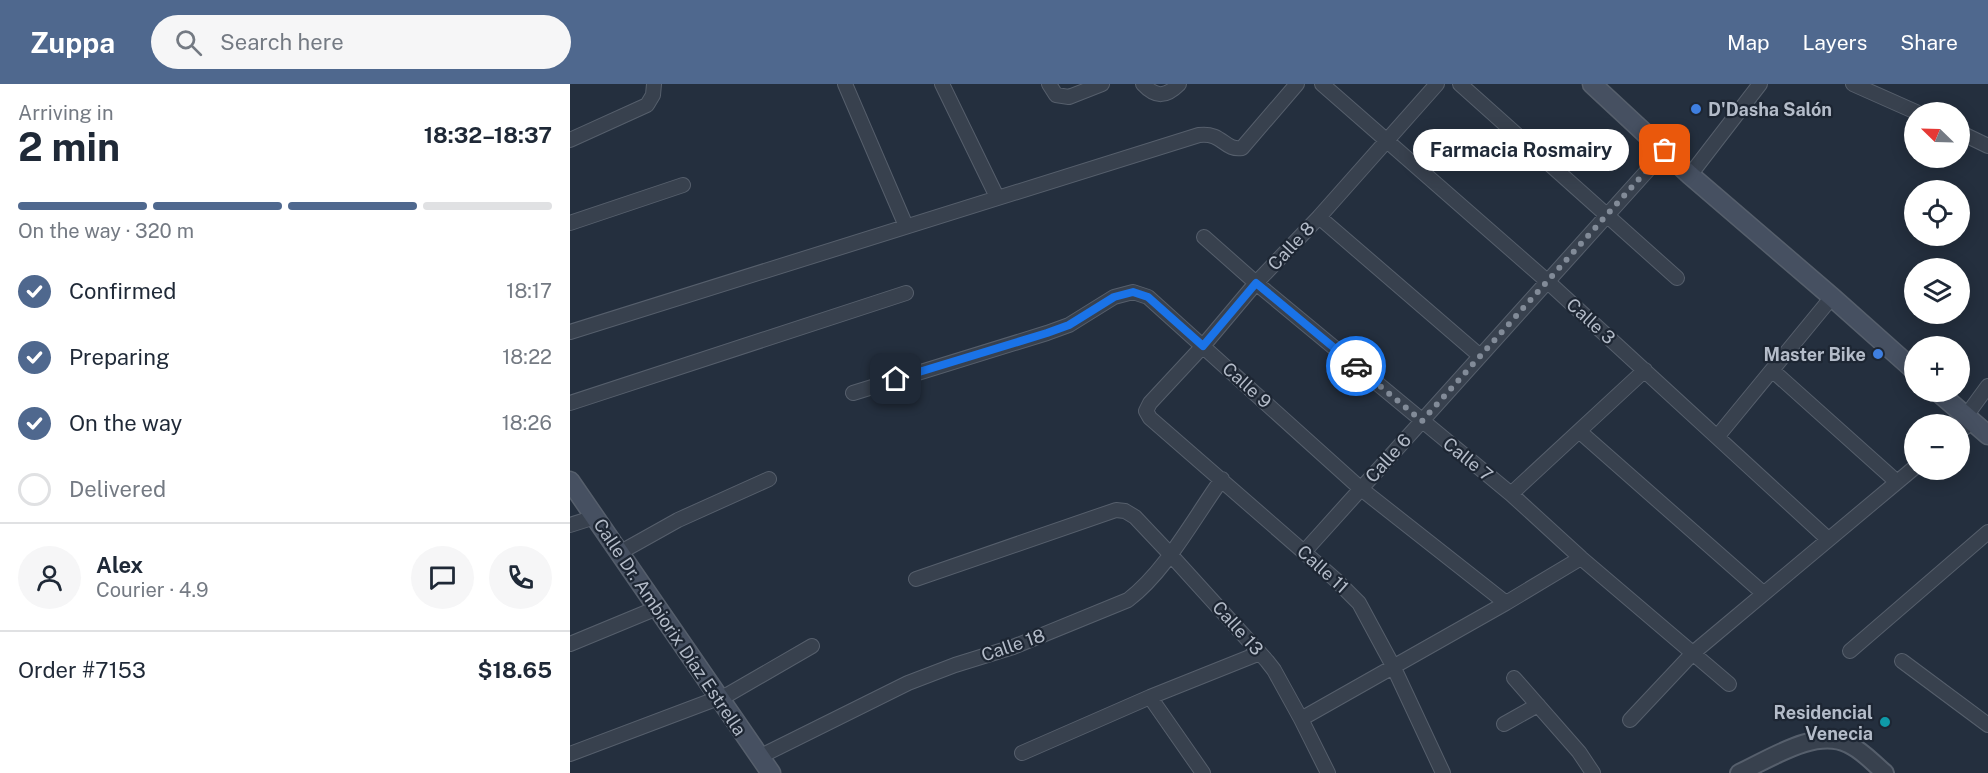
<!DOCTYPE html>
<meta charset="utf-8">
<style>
:root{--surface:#fff;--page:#f6f6f7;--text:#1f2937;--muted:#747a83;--line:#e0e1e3;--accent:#4f688e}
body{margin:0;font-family:"Public Sans",sans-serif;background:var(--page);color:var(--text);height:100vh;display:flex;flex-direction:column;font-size:22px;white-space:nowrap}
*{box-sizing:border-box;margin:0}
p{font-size:20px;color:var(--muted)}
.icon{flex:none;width:33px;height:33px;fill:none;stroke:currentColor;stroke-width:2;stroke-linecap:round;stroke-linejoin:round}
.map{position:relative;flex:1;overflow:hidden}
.sheet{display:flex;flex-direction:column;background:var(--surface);width:570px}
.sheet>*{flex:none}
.needle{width:39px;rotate:293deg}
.buttons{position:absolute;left:1334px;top:18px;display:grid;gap:12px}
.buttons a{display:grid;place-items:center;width:66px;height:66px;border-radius:50%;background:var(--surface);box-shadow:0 3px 15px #0003;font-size:30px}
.pin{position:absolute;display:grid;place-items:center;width:51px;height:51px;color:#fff;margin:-26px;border-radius:12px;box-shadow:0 3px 9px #0006}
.courier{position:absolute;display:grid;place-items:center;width:60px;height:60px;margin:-30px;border:4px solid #1a73e8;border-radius:50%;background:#fff;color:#222;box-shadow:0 2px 8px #0007}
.bubble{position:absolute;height:42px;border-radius:21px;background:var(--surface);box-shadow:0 3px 15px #0003;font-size:20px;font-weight:700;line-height:42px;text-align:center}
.head em{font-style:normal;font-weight:700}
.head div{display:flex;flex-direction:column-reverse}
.head{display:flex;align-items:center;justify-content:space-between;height:102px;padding:0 18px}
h1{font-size:39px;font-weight:700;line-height:45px}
.bar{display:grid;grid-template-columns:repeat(4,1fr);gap:9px 6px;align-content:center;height:72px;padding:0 18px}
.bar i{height:8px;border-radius:4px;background:var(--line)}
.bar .active{background:var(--accent)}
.bar p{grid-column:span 4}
.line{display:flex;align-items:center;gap:15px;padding:0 18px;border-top:2px solid var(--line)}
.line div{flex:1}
.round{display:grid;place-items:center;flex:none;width:63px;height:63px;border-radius:32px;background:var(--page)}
ol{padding:0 18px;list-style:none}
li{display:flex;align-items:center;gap:18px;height:66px}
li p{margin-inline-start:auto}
li .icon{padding:6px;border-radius:50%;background:var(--accent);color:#fff;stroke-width:4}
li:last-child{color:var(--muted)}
li i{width:33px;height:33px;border:3px solid var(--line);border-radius:50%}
header{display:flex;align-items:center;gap:36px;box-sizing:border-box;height:84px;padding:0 30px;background:var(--accent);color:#fff}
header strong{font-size:28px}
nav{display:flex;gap:33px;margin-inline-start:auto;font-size:21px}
.search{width:420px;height:54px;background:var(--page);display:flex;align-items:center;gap:15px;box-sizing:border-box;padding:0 21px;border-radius:33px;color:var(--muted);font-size:22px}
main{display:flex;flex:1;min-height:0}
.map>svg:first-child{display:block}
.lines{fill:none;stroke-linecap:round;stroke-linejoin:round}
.minor-casing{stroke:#565f6c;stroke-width:16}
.tertiary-casing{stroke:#565f6c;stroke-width:20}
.secondary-casing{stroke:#565f6c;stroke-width:21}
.minor{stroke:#38414e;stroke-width:14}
.tertiary{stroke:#38414e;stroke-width:16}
.secondary{stroke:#465061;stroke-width:18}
.done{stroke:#828b98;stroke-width:6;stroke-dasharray:0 10.8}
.route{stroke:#1a73e8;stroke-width:8}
.shop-dot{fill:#3f7fe0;stroke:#1d2633;stroke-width:2}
.culture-dot{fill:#0f9aa8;stroke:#1d2633;stroke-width:2}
.labels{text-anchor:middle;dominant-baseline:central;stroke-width:4.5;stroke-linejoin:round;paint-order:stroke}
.poi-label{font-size:18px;font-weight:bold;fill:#b4bcc9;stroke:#1d2633;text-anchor:end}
.street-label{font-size:18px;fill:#b4bcc9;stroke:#1d2633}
</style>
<header>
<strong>Zuppa</strong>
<div class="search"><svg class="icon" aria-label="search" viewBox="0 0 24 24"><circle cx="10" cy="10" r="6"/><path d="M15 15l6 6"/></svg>Search here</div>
<nav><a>Map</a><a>Layers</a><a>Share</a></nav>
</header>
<main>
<section class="sheet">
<div class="head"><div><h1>2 min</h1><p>Arriving in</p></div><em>18:32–18:37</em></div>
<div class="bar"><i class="active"></i><i class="active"></i><i class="active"></i><i></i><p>On the way · 320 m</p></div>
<ol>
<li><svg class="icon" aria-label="check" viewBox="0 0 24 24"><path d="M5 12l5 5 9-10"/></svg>Confirmed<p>18:17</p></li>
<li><svg class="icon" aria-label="check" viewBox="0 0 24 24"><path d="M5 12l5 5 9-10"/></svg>Preparing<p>18:22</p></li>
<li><svg class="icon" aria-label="check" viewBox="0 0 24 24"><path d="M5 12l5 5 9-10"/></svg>On the way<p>18:26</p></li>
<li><i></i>Delivered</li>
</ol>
<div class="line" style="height:108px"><a class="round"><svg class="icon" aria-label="person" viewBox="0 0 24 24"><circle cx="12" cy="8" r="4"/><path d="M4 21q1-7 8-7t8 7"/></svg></a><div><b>Alex</b><p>Courier · 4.9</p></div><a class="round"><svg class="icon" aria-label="chat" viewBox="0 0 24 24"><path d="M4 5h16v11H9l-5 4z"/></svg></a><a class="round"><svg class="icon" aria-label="phone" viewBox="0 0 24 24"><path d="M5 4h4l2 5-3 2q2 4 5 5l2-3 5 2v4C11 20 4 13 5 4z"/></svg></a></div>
<div class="line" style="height:78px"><div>Order #7153</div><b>$18.65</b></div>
</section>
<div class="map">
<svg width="1418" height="689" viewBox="0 0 1418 689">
<rect width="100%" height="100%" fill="#242f3e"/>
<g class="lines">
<defs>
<path id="minor" d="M275,0l61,142
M372,0l55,113
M479,0l7,11 13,2 33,-13
M573,0c13,14 23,13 36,0
M752,0l225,197 281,258
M867,0l-118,133 -63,66 -53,63 -53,57 -4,8 4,7 186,162 23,23 34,63 50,107
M890,0l217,194
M1283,0l63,28
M1389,48l29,14
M0,56l77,-35 6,-10 1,-11
M1120,91l70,-91
M749,133l160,138
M0,139l113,-38
M634,153l52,46 255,211 70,64 148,126
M0,248l629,-197c24,-3 25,16 43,13l55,-64
M1202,286l125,112
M283,309l194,-60 22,-8 45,-28 19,-5 15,5 212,191 146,115
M0,319l336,-110
M1396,332l22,-30
M1009,347l184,162
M1389,348l13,-10
M1147,353l115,-140
M941,410l134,-124
M0,441l25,-8
M734,468l361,-401
M49,469l59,-33 91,-41
M346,495l200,-69 9,1 10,6 35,37 97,107 7,9 27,49 27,54
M0,560l87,-36
M1280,567l138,-119
M1332,577l86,64
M944,594l65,74 14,21
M580,613l53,76
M731,635l205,-116 75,-45
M1060,636l63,-67 221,-185
M934,640l34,-19
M452,669l128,-56 110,-44
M0,670l159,-60 83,-48
M189,673l149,-74 47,-18 58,-18 115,-47c38,-29 66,-82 94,-121"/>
<path id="tertiary" d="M1169,689c31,-14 76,-45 109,-29 14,6 25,19 37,29"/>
<path id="secondary" d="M1022,0l98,91 142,122 82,73
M1368,308l50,43
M0,397l201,292"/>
</defs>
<!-- minor casing -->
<use href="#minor" class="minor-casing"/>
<!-- tertiary casing -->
<use href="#tertiary" class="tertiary-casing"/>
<!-- secondary casing -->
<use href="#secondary" class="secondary-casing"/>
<!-- minor -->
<use href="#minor" class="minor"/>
<!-- tertiary -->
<use href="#tertiary" class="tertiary"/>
<!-- secondary -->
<use href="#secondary" class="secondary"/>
</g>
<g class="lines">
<!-- done -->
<path class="done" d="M786,282l66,55 243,-271"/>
<!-- route -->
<path class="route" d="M326,295l151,-46 22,-8 45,-28 19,-5 15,5 55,49 53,-63 100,83"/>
</g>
<!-- markers -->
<g class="shop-dot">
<circle cx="1126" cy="25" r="6"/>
<circle cx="1308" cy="270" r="6"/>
</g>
<circle class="culture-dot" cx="1315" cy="638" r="6"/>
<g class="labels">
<!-- poi labels -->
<g class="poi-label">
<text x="1138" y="25" text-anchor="start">D'Dasha Salón</text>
<text x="1296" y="270">Master Bike</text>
<text x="1303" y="628">Residencial<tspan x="1303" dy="21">Venecia</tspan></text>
</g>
<!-- street labels -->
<g class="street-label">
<text transform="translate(721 162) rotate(-47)">Calle 8</text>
<text transform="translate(1021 237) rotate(42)">Calle 3</text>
<text transform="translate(677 301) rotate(42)">Calle 9</text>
<text transform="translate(818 374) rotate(-48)">Calle 6</text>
<text transform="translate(898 375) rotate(39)">Calle 7</text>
<text transform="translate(753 485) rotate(42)">Calle 11</text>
<text transform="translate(100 543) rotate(56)">Calle Dr. Ambiorix Díaz Estrella</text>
<text transform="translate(668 544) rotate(48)">Calle 13</text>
<text transform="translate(443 561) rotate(-19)">Calle 18</text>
</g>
</g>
</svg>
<div class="buttons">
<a><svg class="needle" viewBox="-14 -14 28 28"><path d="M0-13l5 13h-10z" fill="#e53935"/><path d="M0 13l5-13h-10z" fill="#747a83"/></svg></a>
<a><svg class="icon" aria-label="locate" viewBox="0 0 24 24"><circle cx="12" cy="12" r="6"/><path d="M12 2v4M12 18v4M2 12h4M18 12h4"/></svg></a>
<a><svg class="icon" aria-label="layers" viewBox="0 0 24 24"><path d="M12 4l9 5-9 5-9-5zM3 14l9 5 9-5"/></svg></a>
<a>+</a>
<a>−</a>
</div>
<div class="pin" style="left:1095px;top:66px;background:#ea580c"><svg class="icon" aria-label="bag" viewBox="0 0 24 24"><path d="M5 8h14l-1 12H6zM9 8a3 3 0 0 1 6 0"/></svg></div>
<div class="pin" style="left:326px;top:295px;background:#1f2937"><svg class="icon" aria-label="home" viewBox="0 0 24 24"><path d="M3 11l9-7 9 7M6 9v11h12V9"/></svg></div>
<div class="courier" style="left:786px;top:282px"><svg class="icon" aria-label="car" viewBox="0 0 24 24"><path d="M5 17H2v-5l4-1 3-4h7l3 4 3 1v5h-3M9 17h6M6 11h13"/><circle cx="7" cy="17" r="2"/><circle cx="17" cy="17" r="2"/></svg></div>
<div class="bubble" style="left:843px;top:45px;width:216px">Farmacia Rosmairy</div>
</div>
</main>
